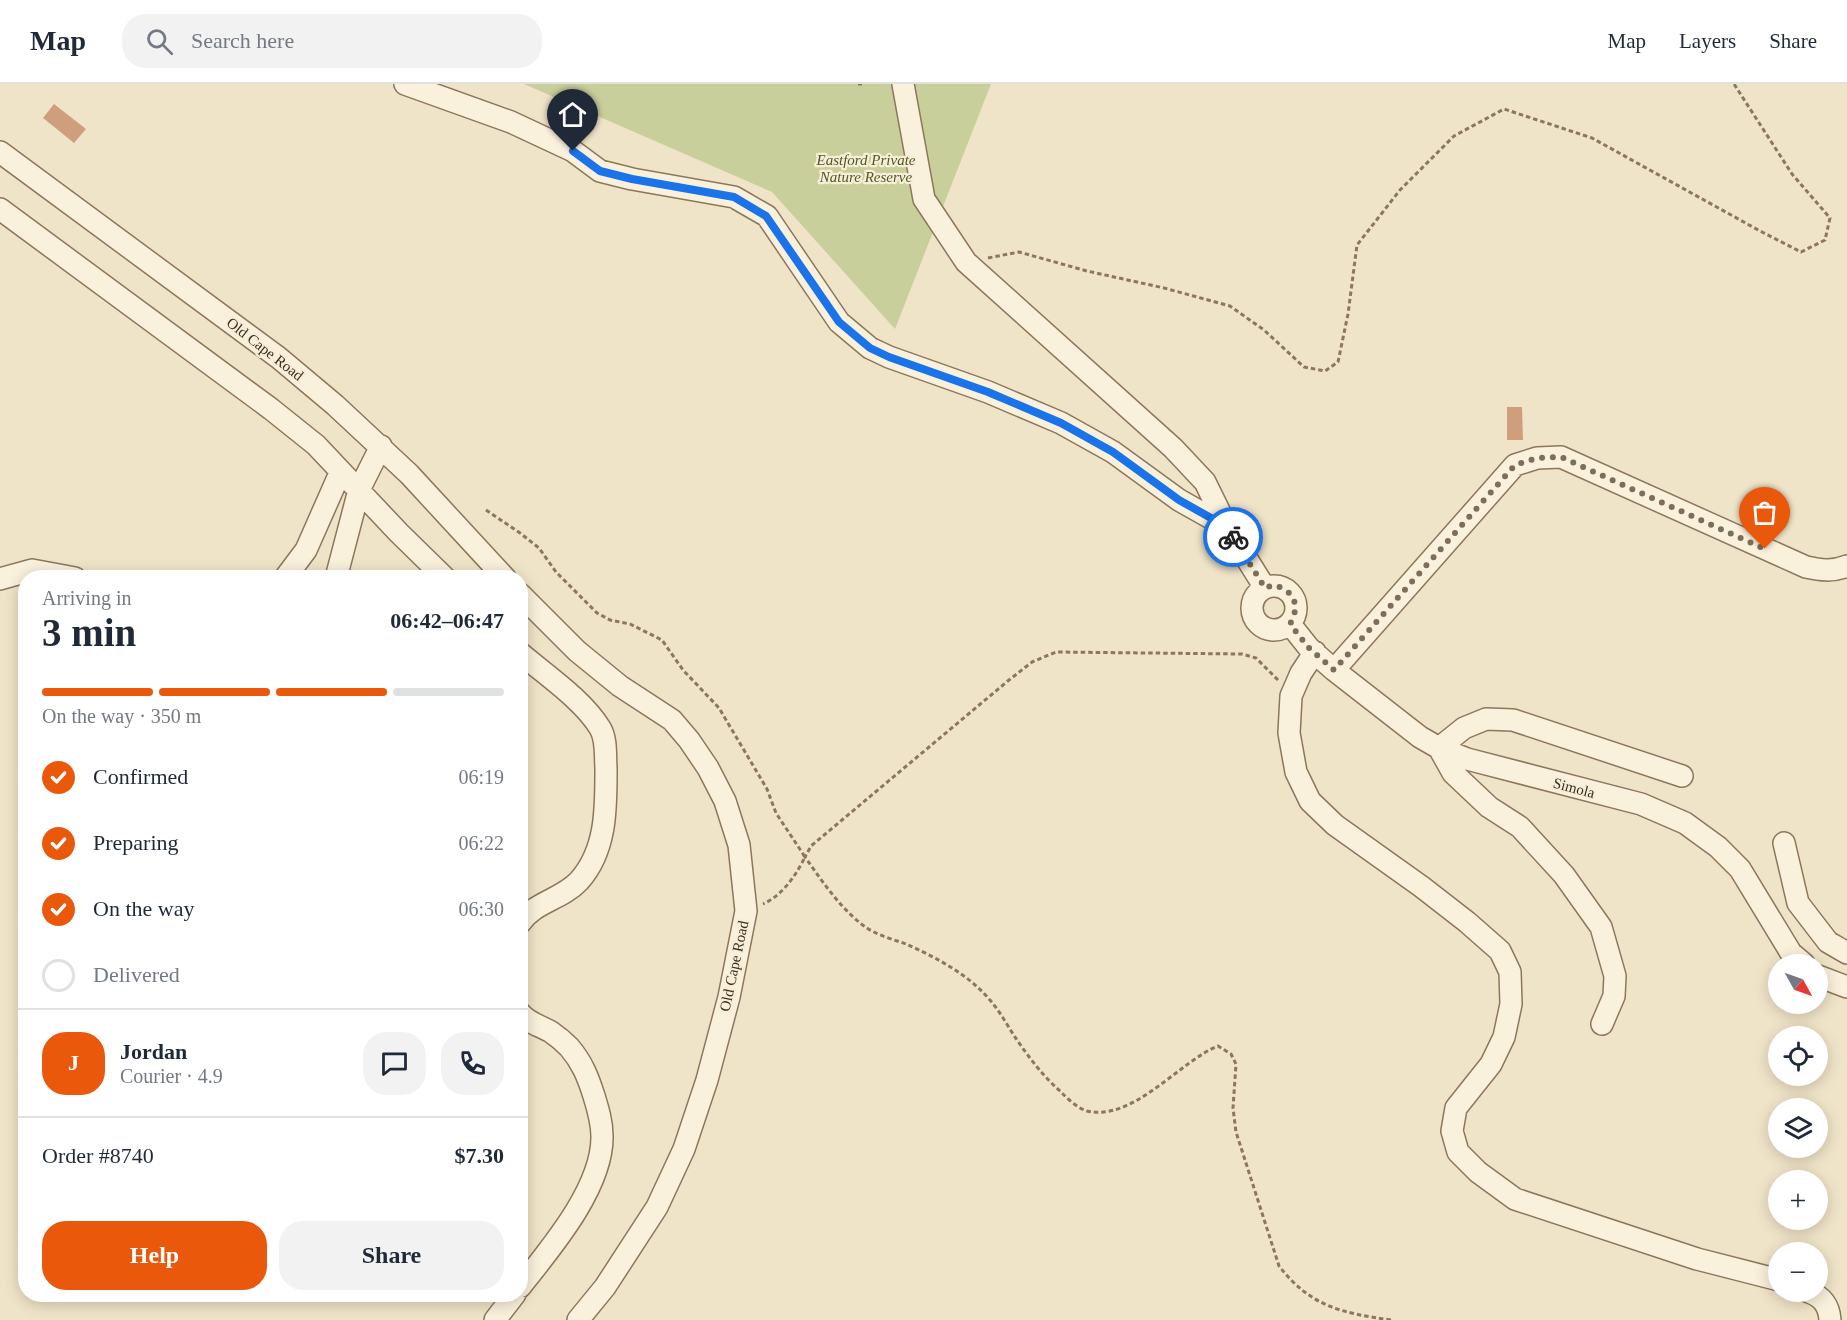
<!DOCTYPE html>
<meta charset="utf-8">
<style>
:root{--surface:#fff;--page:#f2f2f3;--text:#1f2937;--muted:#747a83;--line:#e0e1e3;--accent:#ea580c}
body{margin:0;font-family:"Times New Roman",serif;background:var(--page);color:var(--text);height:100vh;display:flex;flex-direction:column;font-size:22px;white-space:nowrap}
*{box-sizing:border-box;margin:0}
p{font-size:20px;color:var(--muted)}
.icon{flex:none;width:33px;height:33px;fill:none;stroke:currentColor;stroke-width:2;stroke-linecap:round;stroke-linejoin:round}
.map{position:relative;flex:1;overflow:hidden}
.panel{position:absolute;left:18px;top:486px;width:510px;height:732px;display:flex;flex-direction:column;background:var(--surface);border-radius:24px;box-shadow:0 3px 15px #0003}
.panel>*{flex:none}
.needle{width:39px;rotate:130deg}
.controls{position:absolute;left:1768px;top:870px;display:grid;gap:12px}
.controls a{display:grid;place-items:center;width:60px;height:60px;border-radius:50%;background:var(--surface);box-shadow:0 3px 15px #0003;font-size:30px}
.pin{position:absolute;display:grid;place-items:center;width:51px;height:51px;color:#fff;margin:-62px -26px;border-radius:50% 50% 50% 0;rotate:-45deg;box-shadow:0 0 6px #0007}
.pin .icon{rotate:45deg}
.courier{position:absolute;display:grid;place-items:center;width:60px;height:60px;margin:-30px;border:4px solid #1a73e8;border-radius:50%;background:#fff;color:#222;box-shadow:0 2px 8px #0007}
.headline em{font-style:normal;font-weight:600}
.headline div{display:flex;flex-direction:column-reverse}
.headline{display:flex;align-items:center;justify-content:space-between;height:102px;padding:0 24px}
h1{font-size:39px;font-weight:600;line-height:45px}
.bar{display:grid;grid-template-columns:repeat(4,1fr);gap:9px 6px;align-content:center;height:72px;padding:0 24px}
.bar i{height:8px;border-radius:4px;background:var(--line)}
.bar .selected{background:var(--accent)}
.bar p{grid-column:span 4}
.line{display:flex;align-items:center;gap:15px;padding:0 24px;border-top:2px solid var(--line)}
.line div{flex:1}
.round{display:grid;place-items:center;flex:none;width:63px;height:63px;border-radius:24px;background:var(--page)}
ol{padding:0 24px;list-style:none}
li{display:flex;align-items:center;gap:18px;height:66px}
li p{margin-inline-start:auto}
li .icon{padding:6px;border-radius:50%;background:var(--accent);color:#fff;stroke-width:4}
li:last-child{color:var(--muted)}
li i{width:33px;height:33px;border:3px solid var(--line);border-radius:50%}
.primary-button{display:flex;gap:12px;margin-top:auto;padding:12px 24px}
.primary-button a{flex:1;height:69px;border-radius:24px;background:var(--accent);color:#fff;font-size:24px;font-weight:600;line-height:69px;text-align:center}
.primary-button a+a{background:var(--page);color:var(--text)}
header{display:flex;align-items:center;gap:36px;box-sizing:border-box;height:84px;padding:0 30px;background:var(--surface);border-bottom:2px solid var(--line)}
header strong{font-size:28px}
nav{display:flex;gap:33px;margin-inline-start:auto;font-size:21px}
.search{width:420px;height:54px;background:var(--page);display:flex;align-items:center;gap:15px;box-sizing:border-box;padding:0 21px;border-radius:24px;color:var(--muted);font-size:22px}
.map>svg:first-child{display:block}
.green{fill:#c9cf9b}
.building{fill:#cf9f7d}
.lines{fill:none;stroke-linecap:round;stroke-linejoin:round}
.minor-casing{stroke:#8d765c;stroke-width:24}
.path{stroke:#8d765c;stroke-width:3;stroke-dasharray:4.5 3;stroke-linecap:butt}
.minor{stroke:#faf1dc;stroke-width:21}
.done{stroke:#7c6e5b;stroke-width:6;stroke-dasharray:0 10.8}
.route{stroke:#1a73e8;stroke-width:8}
.labels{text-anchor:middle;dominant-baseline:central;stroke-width:4.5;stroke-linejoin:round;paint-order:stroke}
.park-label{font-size:15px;font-style:italic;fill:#4d5a26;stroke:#f7eed8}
.street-label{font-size:15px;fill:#3d2e20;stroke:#f7eed8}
</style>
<header>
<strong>Map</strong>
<div class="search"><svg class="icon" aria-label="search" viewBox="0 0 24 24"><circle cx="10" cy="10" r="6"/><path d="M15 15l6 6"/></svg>Search here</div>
<nav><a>Map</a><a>Layers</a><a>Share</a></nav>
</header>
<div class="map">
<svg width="1847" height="1236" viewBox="0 0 1847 1236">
<rect width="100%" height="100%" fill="#f0e4c8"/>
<!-- green -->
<path class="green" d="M524,0h467l-96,245 -123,-137z"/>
<!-- building -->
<path class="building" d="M54,20l32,25 -12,14 -31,-25z
M1507,323h15l1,33h-16z"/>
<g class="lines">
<defs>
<path id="minor" d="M405,0l106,38 62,29 27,20 32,8 102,18 33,19 72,106 31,26 19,9 99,35 73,31 52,29 66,48 48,27
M903,0l21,115 42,63 207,186 32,34 22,45 38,61
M0,68l279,206 56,47 74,69 96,104
M0,125l271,200 45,36 83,88 46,45
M285,494l21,-28 34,-77
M336,494l23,-88 22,-44
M0,495l32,-9 43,8
M1252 524a22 22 0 1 1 44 0a22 22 0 1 1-44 0Z
M520,510l57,57 43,35 52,34 17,20 19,28 17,33 14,44 7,66 -17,86 -22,83 -23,69 -27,58 -52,80 -27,33
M1290,540l19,24 25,22 86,67 19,11 28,11 174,45 44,19 33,24 22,22 51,84 13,11
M1315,568l-14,21 -10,23 -2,37 7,39 14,29 25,24 87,62 45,35 33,29 10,21 1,32 -7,33 -13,27 -35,44 -4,23 6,21 20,20 37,27 182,60 82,21
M520,569c26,22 63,47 80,75 7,11 5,28 6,40 0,39 1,82 -27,113 -18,19 -43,20 -59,42
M1334,586l181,-205 22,-7 24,-1 245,110c14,3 27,5 41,-1
M1784,759l14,60 30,39 19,11
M1818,892l29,11
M520,929c8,10 21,13 31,19 6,4 13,10 18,15 13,15 19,30 25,49 4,13 8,26 8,40 1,51 -51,112 -82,151
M1602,940l12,-28 1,-20 -14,-49 -37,-52 -44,-48 -31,-20 -36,-34 -14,-25 25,-20 22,-9 27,1 169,56
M1809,1208c14,5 20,14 21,28
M495,1236l20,-26"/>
</defs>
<!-- minor casing -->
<use href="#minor" class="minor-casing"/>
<!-- path -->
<path class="path" d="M858,0h4
M988,174l31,-6 68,19 77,17 66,18 34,24 40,37 21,4 13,-9 10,-48 9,-69 43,-55 54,-54 50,-27 88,29 168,93 41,21 24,-12 5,-22 -38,-44 -58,-90
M486,426l34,23 19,15 17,24 41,41 13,7 20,4 32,16 21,30 36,38 48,81 9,24 29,44c-9,18 -22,38 -42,47
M1278,596l-22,-22 -14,-4 -186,-2 -24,10 -23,18 -198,166 -6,11c17,24 35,51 59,69 12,9 28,13 42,18 29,13 62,30 83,55 11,12 19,28 28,41 13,19 27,37 44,52 7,7 16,16 26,19 46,11 93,-50 131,-65l13,8 5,10 -3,44 3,24 43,134c32,41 63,47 112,54"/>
<!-- minor -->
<use href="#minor" class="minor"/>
</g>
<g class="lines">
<!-- done -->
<path class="done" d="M1233,453l32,51 8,-3c21,5 28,20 17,39l19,24 25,22 181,-205 22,-7 24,-1 204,92"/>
<!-- route -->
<path class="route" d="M573,67l27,20 32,8 102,18 32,19 73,106 31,26 19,9 99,35 73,31 52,29 66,48 48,27 6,10"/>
</g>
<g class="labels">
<!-- park labels -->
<g class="park-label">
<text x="866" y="76">Eastford Private<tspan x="866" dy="17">Nature Reserve</tspan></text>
</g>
<!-- street labels -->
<g class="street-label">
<text transform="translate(265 265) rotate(38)">Old Cape Road</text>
<text transform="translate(1574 704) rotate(15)">Simola</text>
<text transform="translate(734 882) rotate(-78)">Old Cape Road</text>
</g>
</g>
</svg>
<div class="controls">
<a><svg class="needle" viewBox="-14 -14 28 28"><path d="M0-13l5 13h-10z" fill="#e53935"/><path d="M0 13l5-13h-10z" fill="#747a83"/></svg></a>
<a><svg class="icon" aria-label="locate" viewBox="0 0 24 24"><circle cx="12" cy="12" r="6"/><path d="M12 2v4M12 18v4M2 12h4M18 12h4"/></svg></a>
<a><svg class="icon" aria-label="layers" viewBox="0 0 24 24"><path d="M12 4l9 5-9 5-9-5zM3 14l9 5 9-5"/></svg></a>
<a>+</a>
<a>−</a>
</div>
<div class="pin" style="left:1765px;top:465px;background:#ea580c"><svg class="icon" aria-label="bag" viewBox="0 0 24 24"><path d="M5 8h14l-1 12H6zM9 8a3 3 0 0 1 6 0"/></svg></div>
<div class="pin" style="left:573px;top:67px;background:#1f2937"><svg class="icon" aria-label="home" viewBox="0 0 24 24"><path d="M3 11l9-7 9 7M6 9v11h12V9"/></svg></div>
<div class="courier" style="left:1233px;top:453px"><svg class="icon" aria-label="bike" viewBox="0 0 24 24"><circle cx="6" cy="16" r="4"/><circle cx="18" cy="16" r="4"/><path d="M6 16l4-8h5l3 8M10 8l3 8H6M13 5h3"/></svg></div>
<section class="panel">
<div class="headline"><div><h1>3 min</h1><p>Arriving in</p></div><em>06:42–06:47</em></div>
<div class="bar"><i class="selected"></i><i class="selected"></i><i class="selected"></i><i></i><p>On the way · 350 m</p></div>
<ol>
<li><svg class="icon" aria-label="check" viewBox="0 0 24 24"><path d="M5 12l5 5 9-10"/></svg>Confirmed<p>06:19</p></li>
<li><svg class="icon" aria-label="check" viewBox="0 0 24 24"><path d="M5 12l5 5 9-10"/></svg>Preparing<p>06:22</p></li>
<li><svg class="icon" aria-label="check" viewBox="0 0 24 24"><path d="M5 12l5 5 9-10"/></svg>On the way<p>06:30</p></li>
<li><i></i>Delivered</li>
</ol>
<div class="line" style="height:108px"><b class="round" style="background:var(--accent);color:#fff">J</b><div><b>Jordan</b><p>Courier · 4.9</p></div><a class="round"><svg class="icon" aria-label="chat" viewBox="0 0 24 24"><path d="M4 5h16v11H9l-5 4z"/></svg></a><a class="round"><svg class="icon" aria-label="phone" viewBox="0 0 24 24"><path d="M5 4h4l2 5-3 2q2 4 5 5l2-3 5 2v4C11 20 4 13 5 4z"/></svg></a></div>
<div class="line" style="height:78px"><div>Order #8740</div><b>$7.30</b></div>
<div class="primary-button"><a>Help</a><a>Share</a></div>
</section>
</div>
